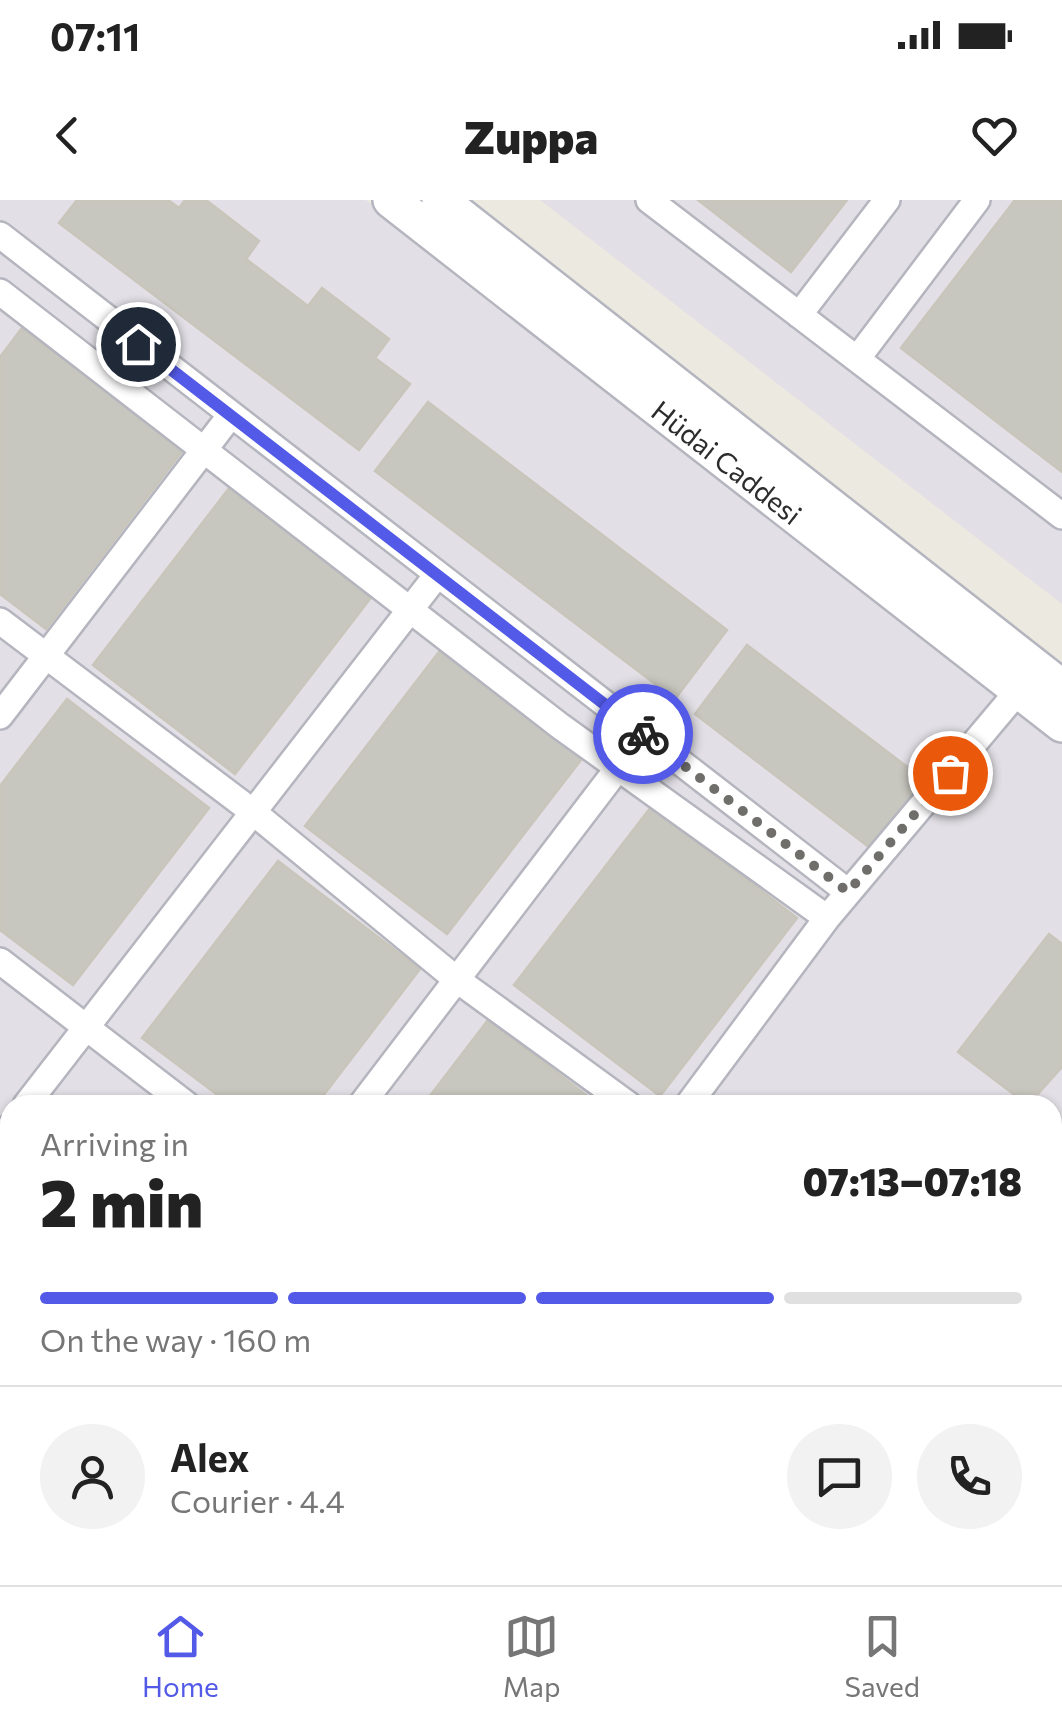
<!DOCTYPE html>
<meta charset="utf-8">
<style>
:root{--surface:#fff;--page:#f2f2f2;--text:#222;--muted:#767676;--line:#e0e0e0;--accent:#535ae7}
body{margin:0;font-family:Commissioner,sans-serif;background:var(--page);color:var(--text);height:100vh;display:flex;flex-direction:column;font-size:38px;white-space:nowrap}
*{box-sizing:border-box;margin:0}
p{font-size:32px;color:var(--muted)}
.icon{flex:none;width:55px;height:55px;fill:none;stroke:currentColor;stroke-width:2;stroke-linecap:round;stroke-linejoin:round}
.map{position:relative;flex:1;overflow:hidden}
.drawer{position:absolute;left:0px;top:895px;width:1062px;height:490px;display:flex;flex-direction:column;background:var(--surface);border-radius:30px 30px 0 0;box-shadow:0 2px 8px #0004}
.drawer>*{flex:none}
.pin{position:absolute;display:grid;place-items:center;width:85px;height:85px;color:#fff;margin:-42px;border:5px solid #fff;border-radius:50%;box-shadow:0 2px 10px #0007}
.courier{position:absolute;display:grid;place-items:center;width:100px;height:100px;margin:-50px;border:8px solid #535ae7;border-radius:50%;background:#fff;color:#222;box-shadow:0 2px 12px #0007}
.summary em{font-style:normal;font-weight:800}
.summary div{display:flex;flex-direction:column-reverse}
.summary{display:flex;align-items:center;justify-content:space-between;height:170px;padding:0 40px}
h1{font-size:65px;font-weight:800;line-height:75px}
.bar{display:grid;grid-template-columns:repeat(4,1fr);gap:15px 10px;align-content:center;height:120px;padding:0 40px}
.bar i{height:12px;border-radius:8px;background:var(--line)}
.bar .current{background:var(--accent)}
.bar p{grid-column:span 4}
.line{display:flex;align-items:center;gap:25px;padding:0 40px;border-top:2px solid var(--line)}
.line div{flex:1}
.round{display:grid;place-items:center;flex:none;width:105px;height:105px;border-radius:52px;background:var(--page)}
.status{display:flex;justify-content:space-between;align-items:center;height:70px;padding:0 50px;background:var(--surface);direction:ltr}
.status svg{height:28px;fill:currentColor}
header{display:flex;justify-content:space-between;align-items:center;height:130px;padding:0 40px;background:var(--surface);font-size:45px;font-weight:800}
.menu{display:flex;justify-content:space-around;align-items:center;height:140px;border-top:2px solid var(--line);background:var(--surface);font-size:28px;color:var(--muted)}
.menu a{display:grid;justify-items:center;gap:5px}
.menu .current{color:var(--accent)}
.map>svg:first-child{display:block}
.industrial{fill:#e2e0e6;fill-rule:evenodd}
.building{fill:#c8c7bf;stroke:#c8c5ba;stroke-width:2.5}
.lines{fill:none;stroke-linecap:round;stroke-linejoin:round}
.street-casing{stroke:#b4b5be;stroke-width:30}
.secondary-casing{stroke:#b4b5be;stroke-width:40}
.street{stroke:#fff;stroke-width:25}
.secondary{stroke:#fff;stroke-width:35}
.done{stroke:#6f6e6b;stroke-width:10;stroke-dasharray:0 18}
.route{stroke:#535ae7;stroke-width:12}
.labels{text-anchor:middle;dominant-baseline:central;stroke-width:8;stroke-linejoin:round;paint-order:stroke}
.street-label{font-size:28px;fill:#2c2c2c;stroke:#fff}
</style>
<div class="status"><b>07:11</b><svg viewBox="0 0 49 12"><path d="M0 12V9h3v3zM5 12V6h3v6zM10 12V3h3v9zM15 12V0h3v12zM26 1h20v11H26zM47 4h2v5h-2z"/></svg></div>
<header><svg class="icon" aria-label="back" viewBox="0 0 24 24"><path d="M15 5l-7 7 7 7"/></svg>Zuppa<svg class="icon" aria-label="heart" viewBox="0 0 24 24"><path d="M12 20l-8-8c-3-5 5-10 8-4 3-6 11-1 8 4z"/></svg></header>
<div class="map">
<svg width="1062" height="1385" viewBox="0 0 1062 1385">
<rect width="100%" height="100%" fill="#ece9e1"/>
<!-- industrial -->
<path class="industrial" d="M0,0h366l696,543v842h-1062zM10,905h1042v470h-1042z
M540,0h522v404z"/>
<!-- building -->
<path class="building" d="M77,0h91l11,8 6,-8h21l53,41 -13,18 62,47 14,-18 67,51 -14,19 35,26 -51,66 -300,-227z
M698,0h149l-56,72z
M1015,0h47v272l-161,-124z
M22,128l161,122 -137,179 -46,-35v-237z
M428,202l299,228 -52,69 -300,-228z
M230,287l143,108 -138,179 -142,-109z
M747,445l184,140 -53,69 -183,-140z
M442,448l142,108 -137,178 -142,-108z
M67,499l142,109 -136,177 -73,-55v-144z
M651,607l146,111 -137,178 -146,-111z
M278,661l142,108 -104,136h-85l-89,-67z
M1049,734l13,10v123l-34,38 -70,-53z
M488,820l111,85h-176z
M8,1012l2,2v278l-10,-8v-260z
M116,1375h176l-7,10h-156z
M391,1375h103l-8,10h-103z
M624,1375h74l13,10h-94z
M963,1375h24l13,10h-44z"/>
<g class="lines">
<defs>
<path id="street" d="M649,0l413,316
M0,35l848,657
M0,92l560,434 267,192
M799,115l88,-115
M857,159l120,-159
M0,421l253,191 203,167 173,126
M0,516l230,-300
M0,761l187,144
M26,905l411,-530
M361,905l283,-371
M688,905l139,-187 192,-228
M0,941l10,-14
M0,990l10,8
M0,1325l10,8
M0,1362l10,-12
M61,1375l12,10
M732,1375l8,10
M321,1385l8,-10"/>
<path id="secondary" d="M391,0l671,524
M440,0l622,488"/>
</defs>
<!-- street casing -->
<use href="#street" class="street-casing"/>
<!-- secondary casing -->
<use href="#secondary" class="secondary-casing"/>
<!-- street -->
<use href="#street" class="street"/>
<!-- secondary -->
<use href="#secondary" class="secondary"/>
</g>
<g class="lines">
<!-- done -->
<path class="done" d="M643,534l205,158 102,-119"/>
<!-- route -->
<path class="route" d="M138,144l505,390"/>
</g>
<g class="labels">
<!-- street labels -->
<g class="street-label">
<text transform="translate(727 262) rotate(38)">Hüdai Caddesi</text>
</g>
</g>
</svg>
<div class="pin" style="left:950px;top:573px;background:#ea580c"><svg class="icon" aria-label="bag" viewBox="0 0 24 24"><path d="M5 8h14l-1 12H6zM9 8a3 3 0 0 1 6 0"/></svg></div>
<div class="pin" style="left:138px;top:144px;background:#1f2937"><svg class="icon" aria-label="home" viewBox="0 0 24 24"><path d="M3 11l9-7 9 7M6 9v11h12V9"/></svg></div>
<div class="courier" style="left:643px;top:534px"><svg class="icon" aria-label="bike" viewBox="0 0 24 24"><circle cx="6" cy="16" r="4"/><circle cx="18" cy="16" r="4"/><path d="M6 16l4-8h5l3 8M10 8l3 8H6M13 5h3"/></svg></div>
<section class="drawer">
<div class="summary"><div><h1>2 min</h1><p>Arriving in</p></div><em>07:13–07:18</em></div>
<div class="bar"><i class="current"></i><i class="current"></i><i class="current"></i><i></i><p>On the way · 160 m</p></div>
<div class="line" style="height:180px"><a class="round"><svg class="icon" aria-label="person" viewBox="0 0 24 24"><circle cx="12" cy="8" r="4"/><path d="M4 21q1-7 8-7t8 7"/></svg></a><div><b>Alex</b><p>Courier · 4.4</p></div><a class="round"><svg class="icon" aria-label="chat" viewBox="0 0 24 24"><path d="M4 5h16v11H9l-5 4z"/></svg></a><a class="round"><svg class="icon" aria-label="phone" viewBox="0 0 24 24"><path d="M5 4h4l2 5-3 2q2 4 5 5l2-3 5 2v4C11 20 4 13 5 4z"/></svg></a></div>
</section>
</div>
<nav class="menu">
<a class="current"><svg class="icon" aria-label="home" viewBox="0 0 24 24"><path d="M3 11l9-7 9 7M6 9v11h12V9"/></svg>Home</a>
<a><svg class="icon" aria-label="map" viewBox="0 0 24 24"><path d="M3 6l6-2 6 2 6-2v14l-6 2-6-2-6 2zM9 4v14M15 6v14"/></svg>Map</a>
<a><svg class="icon" aria-label="saved" viewBox="0 0 24 24"><path d="M7 4h10v16l-5-4-5 4z"/></svg>Saved</a>
</nav>
